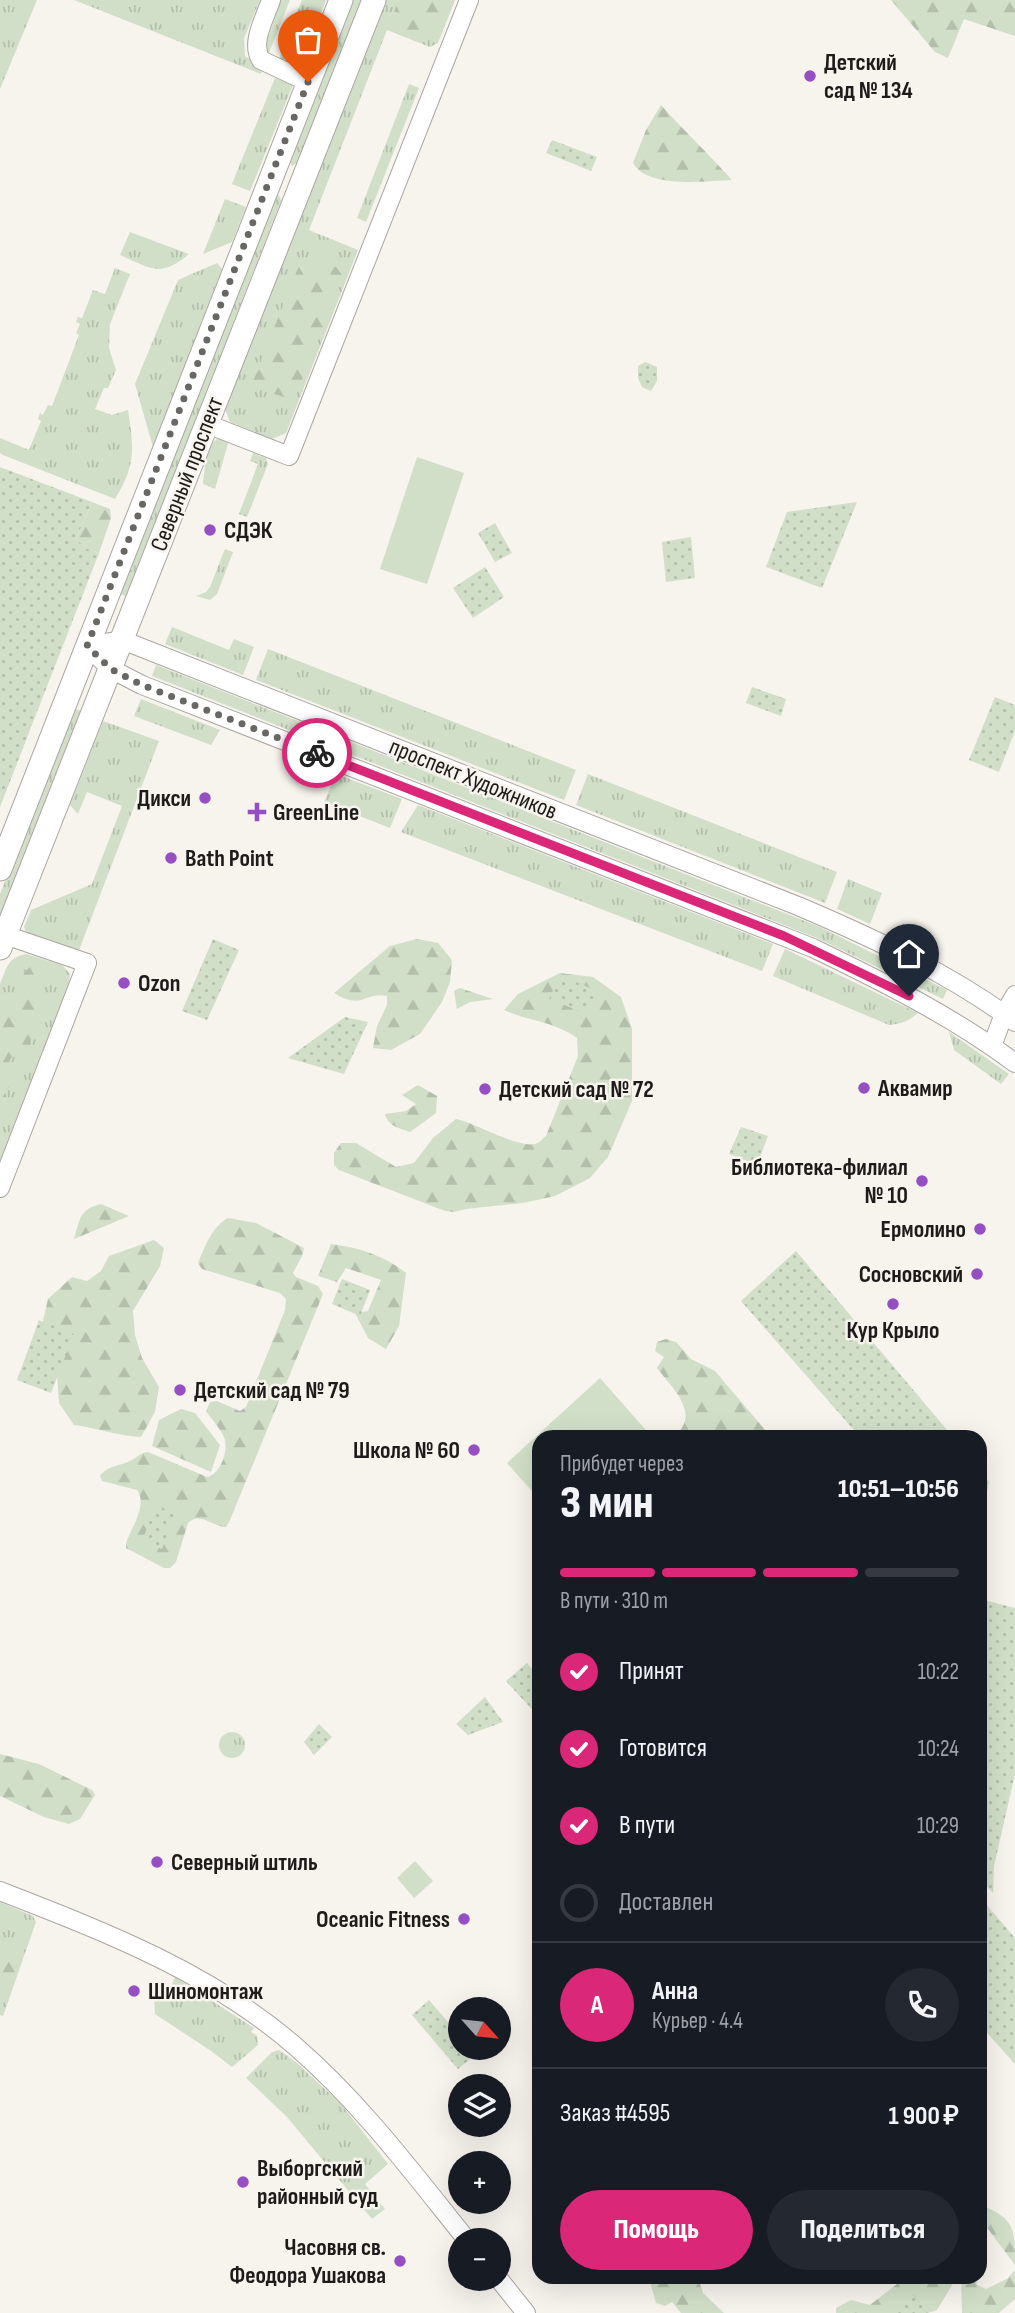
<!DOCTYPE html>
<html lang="ru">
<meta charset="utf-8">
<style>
:root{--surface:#171b24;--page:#242831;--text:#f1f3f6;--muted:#9ea1a6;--line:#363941;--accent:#db2777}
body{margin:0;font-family:"Sofia Sans Condensed",sans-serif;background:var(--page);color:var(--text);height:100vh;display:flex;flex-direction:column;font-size:26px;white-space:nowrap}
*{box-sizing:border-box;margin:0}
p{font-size:23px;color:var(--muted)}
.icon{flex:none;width:38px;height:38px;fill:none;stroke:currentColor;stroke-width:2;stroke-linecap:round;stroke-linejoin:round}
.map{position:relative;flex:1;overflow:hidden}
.panel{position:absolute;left:532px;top:1430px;width:455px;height:854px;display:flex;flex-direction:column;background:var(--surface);border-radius:21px;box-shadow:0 7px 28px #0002}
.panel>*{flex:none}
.needle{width:46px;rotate:117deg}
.controls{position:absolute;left:448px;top:1997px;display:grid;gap:14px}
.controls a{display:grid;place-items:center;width:63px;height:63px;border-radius:50%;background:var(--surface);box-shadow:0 7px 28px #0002;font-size:35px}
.pin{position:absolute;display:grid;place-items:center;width:60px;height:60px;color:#fff;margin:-72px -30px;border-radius:50% 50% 50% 0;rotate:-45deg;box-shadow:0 0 7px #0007}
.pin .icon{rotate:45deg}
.courier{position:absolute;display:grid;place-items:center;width:70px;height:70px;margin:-35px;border:5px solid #db2777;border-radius:50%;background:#fff;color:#222;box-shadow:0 2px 9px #0007}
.headline em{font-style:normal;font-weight:800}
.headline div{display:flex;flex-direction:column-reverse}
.headline{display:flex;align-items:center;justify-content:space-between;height:119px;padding:0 28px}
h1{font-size:46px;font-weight:800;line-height:52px}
.bar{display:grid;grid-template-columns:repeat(4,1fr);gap:10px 7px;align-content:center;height:84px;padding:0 28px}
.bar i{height:9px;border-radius:5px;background:var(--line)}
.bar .current{background:var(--accent)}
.bar p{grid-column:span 4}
.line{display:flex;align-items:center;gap:18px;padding:0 28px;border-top:2px solid var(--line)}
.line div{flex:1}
.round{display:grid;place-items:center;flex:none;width:74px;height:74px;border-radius:37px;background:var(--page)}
ol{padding:0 28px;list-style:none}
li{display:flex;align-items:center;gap:21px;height:77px}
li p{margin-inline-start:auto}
li .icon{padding:7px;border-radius:50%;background:var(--accent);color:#fff;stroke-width:4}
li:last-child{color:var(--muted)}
li i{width:38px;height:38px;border:4px solid var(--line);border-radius:50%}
.cta{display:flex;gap:14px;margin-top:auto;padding:14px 28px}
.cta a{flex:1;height:80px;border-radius:42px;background:var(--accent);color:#fff;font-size:28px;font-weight:800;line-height:80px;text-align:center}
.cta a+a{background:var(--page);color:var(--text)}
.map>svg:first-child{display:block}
.grass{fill:url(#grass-tufts)}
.forest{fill:url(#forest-firs)}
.park{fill:url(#park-dots)}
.pitch{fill:#d1dfc8}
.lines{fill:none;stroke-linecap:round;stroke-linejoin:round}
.minor-casing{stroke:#aaa6a1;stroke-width:20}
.major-casing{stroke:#aaa6a1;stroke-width:25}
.minor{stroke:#fff;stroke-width:18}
.major{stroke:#fff;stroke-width:23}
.done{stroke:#696764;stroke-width:7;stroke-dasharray:0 12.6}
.route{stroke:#db2777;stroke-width:9}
.poi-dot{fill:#954fc2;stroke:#f7f3ed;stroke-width:2.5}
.labels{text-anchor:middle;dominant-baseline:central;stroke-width:5;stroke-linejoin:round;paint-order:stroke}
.poi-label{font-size:24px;font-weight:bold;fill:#1d1c1a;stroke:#f7f3ed;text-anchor:start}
.street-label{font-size:24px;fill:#1d1c1a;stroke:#f7f3ed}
</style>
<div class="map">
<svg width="1015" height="2313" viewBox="0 0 1015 2313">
<defs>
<pattern id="grass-tufts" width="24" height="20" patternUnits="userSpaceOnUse" patternTransform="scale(1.75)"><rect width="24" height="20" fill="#d1dfc8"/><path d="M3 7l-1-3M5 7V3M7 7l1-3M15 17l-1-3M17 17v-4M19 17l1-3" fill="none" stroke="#b3bfab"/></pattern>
<pattern id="forest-firs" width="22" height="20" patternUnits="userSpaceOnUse" patternTransform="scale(1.75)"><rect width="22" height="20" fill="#d1dfc8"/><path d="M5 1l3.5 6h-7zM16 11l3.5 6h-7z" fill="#b3bfab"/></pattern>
<pattern id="park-dots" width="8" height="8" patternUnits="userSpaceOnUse" patternTransform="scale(1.75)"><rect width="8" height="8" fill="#d1dfc8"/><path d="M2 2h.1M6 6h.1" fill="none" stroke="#b3bfab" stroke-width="1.8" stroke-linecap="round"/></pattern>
</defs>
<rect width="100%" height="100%" fill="#f7f3ed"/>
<!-- grass -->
<path class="grass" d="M0,0h37l-37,89z
M74,0h186l-16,38 1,18 18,11 -2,7z
M279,0h11l-23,58 -4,-7 16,-45z
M302,0h24l-27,70 -21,-8z
M352,0h10l-63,161 -7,5 -3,-7z
M385,0h70l-17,43 -8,4 -43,-17 -78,200 49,20 -72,183 -14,6 -42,-17 -5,-13z
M275,78l18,7 -43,106 -18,-7z
M409,84l10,4 -53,134 -9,-4z
M279,195l2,6 -155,395 -6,-2 24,-60 1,-14 128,-322z
M225,199l21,8 -14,35 -29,12z
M130,232l59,22c-29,24 -37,15 -69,1z
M217,263l5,6 -69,178 -18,-63 43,-104z
M115,268l15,6 -20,50 -1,24 7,22 -8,18h-4l-9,21 17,6 16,-5c6,39 8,55 -13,89l-112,-44 -3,-2v-15l29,12 12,-29 -3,-2 2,-6 3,2 5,-10 4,1 27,-71 -3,-2 4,-9 -4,-2 2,-5 4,1 11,-28 12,4z
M220,437l9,3 -14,49 -12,-5c2,-15 2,-39 17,-47z
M253,453l13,5 2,6 -21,53 -8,-3 19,-50 -8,-3z
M225,549l8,3 -16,42 -7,6 -14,-4 10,-4 4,-5z
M172,627l57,23 5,-11 20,8 -11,28 -78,-31z
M268,649l308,121 -12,30 -308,-120z
M156,665l664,262 127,63 -4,9 -126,-61 -665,-262z
M141,699l79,31 -9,15 -77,-29z
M73,708l9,3 -82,208v-25z
M103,721l56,20 -81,212 -50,-15 -4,-11 7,-17 61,-26 30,-78 -35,-14 -9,22 -8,-9z
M336,774l66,25 -12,29 -66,-26z
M588,774l249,98 -12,31 -249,-98z
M418,805l355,139 -11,27 -361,-139z
M848,879l34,14 -12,31 -33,-15z
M785,949l133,64c-9,8 -17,11 -29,12l-116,-49z
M26,954l36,11 8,9 -1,9 -69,178v-177c7,-16 7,-26 26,-30z
M949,1032l60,42 -8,10 -47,-34z
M219 1745a13 13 0 1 1 26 0a13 13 0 1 1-26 0Z
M0,1902l33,14 3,6 -33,94 -3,-1z
M175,1977l79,51 -3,4 6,4 1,9 -26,22 -21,-16 -56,-37 -1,-18h18l2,-7 -2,-5z
M279,2050l18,13 44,41 47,60 -23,20 20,25 -13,10 -85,-102 -41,-39 26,-26z"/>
<!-- forest -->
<path class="forest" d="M398,0h57l-15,37c-16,2 -28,3 -43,-3l-4,-18z
M891,0h124v36l-51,-17 -16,39 -13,-6z
M661,105c23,26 48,49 71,75 -25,1 -85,9 -99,-17l13,-33z
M309,259l27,8 7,9 -46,117 -7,6 -31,-10 -6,-8 45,-113z
M92,502l18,7 1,9 -12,35 -12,-4 -11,-10z
M417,939l21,4 14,17 -2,22 -8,20 -22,32 -29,16 -18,-2 4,-22 10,-21v-9c-23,-5 -24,15 -53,-3l56,-47z
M33,965l13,3c-3,9 -12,9 -14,21l18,10 3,8c-15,10 -24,28 -24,46l-17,4 -5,6 11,4 2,7 -15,18 5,19 -10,8 2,16 -2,7v-119c3,-17 4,-24 22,-31 -2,-13 0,-20 11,-27z
M560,973l33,4 28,20 11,32v72l-24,56 -18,21 -35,18 -32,7 -57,6 -12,3 -9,-1 -106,-41 -5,-5v-12l7,-10h15l40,24 18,-4 19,-25 23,-19c20,4 67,32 81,24 4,-1 6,-5 9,-7l32,-80 -1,-18c-21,-16 -49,-17 -73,-28l14,-16z
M460,988l33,11 -23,3 -13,7 -3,-18z
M418,1085l19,11 -1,17 -26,19c-11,-4 -22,-6 -25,-18l21,-3 10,-7 -14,-9z
M101,1204l28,12 -55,23c6,-19 5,-30 27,-35z
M228,1218l28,5 48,25 -2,8 -9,17 3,4 22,9 5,8 -93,226 -4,7c-14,0 -26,-16 -38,-4l-12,39 -6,6h-6l-38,-20v-5c5,-14 22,-39 11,-53l-35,-9 -2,-5c8,-11 21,-10 32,-16 7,-4 8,-7 16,-8l59,25c13,-3 21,-24 18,-37 -3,-10 -13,-20 -19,-29l4,-9 7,-1 23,10 6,-4 39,-97 1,-11 -6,-6 -78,-24 -4,-6c8,-18 13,-35 30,-45z
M154,1240l10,8 -4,18 -27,45 2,24 7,23 17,29 -4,25 -14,25c-23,-1 -44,-9 -67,-12l-15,-22 -2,-28 -16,-45 7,-31 24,-22 15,4 14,-10 8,-15z
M331,1244c26,3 55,12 75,29l-7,53 -13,23 -18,-11 -13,-25 13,-2 13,-31 -35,-12 -9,14 -19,-6z
M666,1339l10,3 15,17 24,12 56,66h-98c30,-22 -1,-49 -16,-69l7,-11 -9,-6 2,-9z
M181,1409l14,4 25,32 -9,27 -59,-26 7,-26z
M0,1754l39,10 53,26 3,5 -15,24 -11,5 -25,-7 -44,-21z
M0,1945h11l6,5 1,12 -4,13 -11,4c5,11 6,19 -3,29z
M980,2204c35,16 35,23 35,61l-27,-36 -8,-4z
M1015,2270v29l-16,14h-37l-1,-36h15l1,8 9,4 21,-10z
M654,2277h44l5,16 21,20h-43l-9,-11 -7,4 -9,-3 -5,-18z
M906,2277h48l1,3 -18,30 -9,3h-92v-5l15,-8 19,5z"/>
<!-- park -->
<path class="park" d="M552,140l45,17 -6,14 -45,-18z
M645,362l12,5v14l-6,10 -9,-4 -4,-9v-12z
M0,467l92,35 -16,37 11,10 12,4 -99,254z
M857,502l-35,86 -56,-21 21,-55z
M495,523l17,30 -17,9 -17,-29z
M691,537l4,41 -29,4 -4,-40z
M485,567l19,30 -31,21 -20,-30z
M752,687l34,12 -5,17 -35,-13z
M995,697l20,8v26l-16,41 -30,-12z
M213,939l26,11 -32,70 -25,-9z
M560,975l37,16 -10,23 -38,-15z
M345,1017l23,5 -24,52 -56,-16z
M741,1127l27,9 -11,29 -28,-11z
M796,1251l157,186h-93l-119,-136z
M342,1279l28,11 -10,26 -28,-12z
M39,1320l35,14 -23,59 -34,-13z
M980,1468l9,14 -9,46z
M155,1507l20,8 -13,34 -20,-8z
M980,1599l35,9v166l-21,92 -1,27 -13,-14z
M527,1663l12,14v40l-33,-36z
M485,1697l18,25 -35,13 -12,-11z
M319,1724l13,13 -18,18 -10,-13z
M980,1897l35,41v126l-35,-39z
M429,2000l31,36v12h11l5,6 -18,15 -46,-54z
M913,2295l15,18h-37z"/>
<!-- pitch -->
<path class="pitch" d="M417,457l47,16 -37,111 -47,-15z
M600,1378l52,59h-113v62l-32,-36z
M415,1861l18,20 -19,17 -17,-20z"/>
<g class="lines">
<defs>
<path id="minor" d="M271,0c-6,18 -21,43 -10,60l47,22
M207,424l82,32 180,-456
M87,646l24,23 31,16 671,263c70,34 139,68 202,115
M87,646l35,-6 676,266c75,32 151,67 217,116
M992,1046l12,-32 11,-19
M0,1188l87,-225 -82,-28
M0,1891c103,40 210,81 295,155 66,57 118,127 172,194
M498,2278l28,35"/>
<path id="major" d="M0,869l341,-869
M0,948l374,-948"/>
</defs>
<!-- minor casing -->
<use href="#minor" class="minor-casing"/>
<!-- major casing -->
<use href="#major" class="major-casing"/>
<!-- minor -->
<use href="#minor" class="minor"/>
<!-- major -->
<use href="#major" class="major"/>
</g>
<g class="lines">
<!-- done -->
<path class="done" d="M308,82l-221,564 24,23 31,16 175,68"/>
<!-- route -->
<path class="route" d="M317,753l467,183 125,60"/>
</g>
<!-- markers -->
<g class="poi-dot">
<circle cx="810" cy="76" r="7"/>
<circle cx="210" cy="530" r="7"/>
<circle cx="205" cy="798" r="7"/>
<path d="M253.5 801.5h7v7h7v7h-7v7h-7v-7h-7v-7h7z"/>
<circle cx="171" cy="858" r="7"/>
<circle cx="124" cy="983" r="7"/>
<circle cx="864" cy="1088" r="7"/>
<circle cx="485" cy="1089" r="7"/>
<circle cx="922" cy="1181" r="7"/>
<circle cx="980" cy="1229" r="7"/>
<circle cx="977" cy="1274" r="7"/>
<circle cx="893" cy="1304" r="7"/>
<circle cx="180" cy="1390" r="7"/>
<circle cx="474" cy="1450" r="7"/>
<circle cx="157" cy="1862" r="7"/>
<circle cx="464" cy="1919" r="7"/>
<circle cx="134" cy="1991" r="7"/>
<circle cx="243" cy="2182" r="7"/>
<circle cx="400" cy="2261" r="7"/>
</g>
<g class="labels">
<!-- poi labels -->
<g class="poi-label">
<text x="824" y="62">Детский<tspan x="824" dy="28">сад № 134</tspan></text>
<text x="224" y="530">СДЭК</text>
<text x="191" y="798" text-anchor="end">Дикси</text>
<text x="273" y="812">GreenLine</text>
<text x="185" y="858">Bath Point</text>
<text x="138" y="983">Ozon</text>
<text x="878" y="1088">Аквамир</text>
<text x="499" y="1089">Детский сад № 72</text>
<text x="908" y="1167" text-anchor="end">Библиотека-филиал<tspan x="908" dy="28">№ 10</tspan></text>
<text x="966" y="1229" text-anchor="end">Ермолино</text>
<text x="963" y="1274" text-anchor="end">Сосновский</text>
<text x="893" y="1330" text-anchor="middle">Кур Крыло</text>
<text x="194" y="1390">Детский сад № 79</text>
<text x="460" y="1450" text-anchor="end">Школа № 60</text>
<text x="171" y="1862">Северный штиль</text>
<text x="450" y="1919" text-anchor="end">Oceanic Fitness</text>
<text x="148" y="1991">Шиномонтаж</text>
<text x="257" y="2168">Выборгский<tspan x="257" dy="28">районный суд</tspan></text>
<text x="386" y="2247" text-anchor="end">Часовня св.<tspan x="386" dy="28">Феодора Ушакова</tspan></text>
</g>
<!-- street labels -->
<g class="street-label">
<text transform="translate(187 474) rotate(-69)">Северный проспект</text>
<text transform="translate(473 779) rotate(22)">проспект Художников</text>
</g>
</g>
</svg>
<div class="controls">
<a><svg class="needle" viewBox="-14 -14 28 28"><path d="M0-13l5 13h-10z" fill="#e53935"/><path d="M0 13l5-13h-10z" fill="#9ea1a6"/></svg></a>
<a><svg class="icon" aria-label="layers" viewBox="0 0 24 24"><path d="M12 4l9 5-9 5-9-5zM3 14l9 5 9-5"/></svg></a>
<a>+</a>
<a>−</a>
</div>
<div class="pin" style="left:308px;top:82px;background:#ea580c"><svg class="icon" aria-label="bag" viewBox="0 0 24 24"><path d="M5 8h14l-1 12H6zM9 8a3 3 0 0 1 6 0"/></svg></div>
<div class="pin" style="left:909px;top:996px;background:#1f2937"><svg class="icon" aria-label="home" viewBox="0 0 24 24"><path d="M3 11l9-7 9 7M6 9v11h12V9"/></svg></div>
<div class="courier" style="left:317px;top:753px"><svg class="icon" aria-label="bike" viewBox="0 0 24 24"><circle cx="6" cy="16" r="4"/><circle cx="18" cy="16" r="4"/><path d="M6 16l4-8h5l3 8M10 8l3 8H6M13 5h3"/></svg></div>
<section class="panel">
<div class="headline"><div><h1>3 мин</h1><p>Прибудет через</p></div><em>10:51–10:56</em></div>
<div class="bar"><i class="current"></i><i class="current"></i><i class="current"></i><i></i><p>В пути · 310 m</p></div>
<ol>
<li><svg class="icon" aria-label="check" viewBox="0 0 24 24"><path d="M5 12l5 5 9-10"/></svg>Принят<p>10:22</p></li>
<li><svg class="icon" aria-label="check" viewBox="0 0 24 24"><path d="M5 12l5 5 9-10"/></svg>Готовится<p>10:24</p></li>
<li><svg class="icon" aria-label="check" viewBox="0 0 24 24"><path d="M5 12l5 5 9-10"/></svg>В пути<p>10:29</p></li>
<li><i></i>Доставлен</li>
</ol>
<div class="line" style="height:126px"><b class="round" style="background:var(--accent);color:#fff">А</b><div><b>Анна</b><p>Курьер · 4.4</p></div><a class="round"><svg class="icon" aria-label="phone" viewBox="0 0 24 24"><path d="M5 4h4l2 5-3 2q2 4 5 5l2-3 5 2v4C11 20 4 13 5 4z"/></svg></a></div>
<div class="line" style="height:91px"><div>Заказ #4595</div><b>1 900 ₽</b></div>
<div class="cta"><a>Помощь</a><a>Поделиться</a></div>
</section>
</div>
